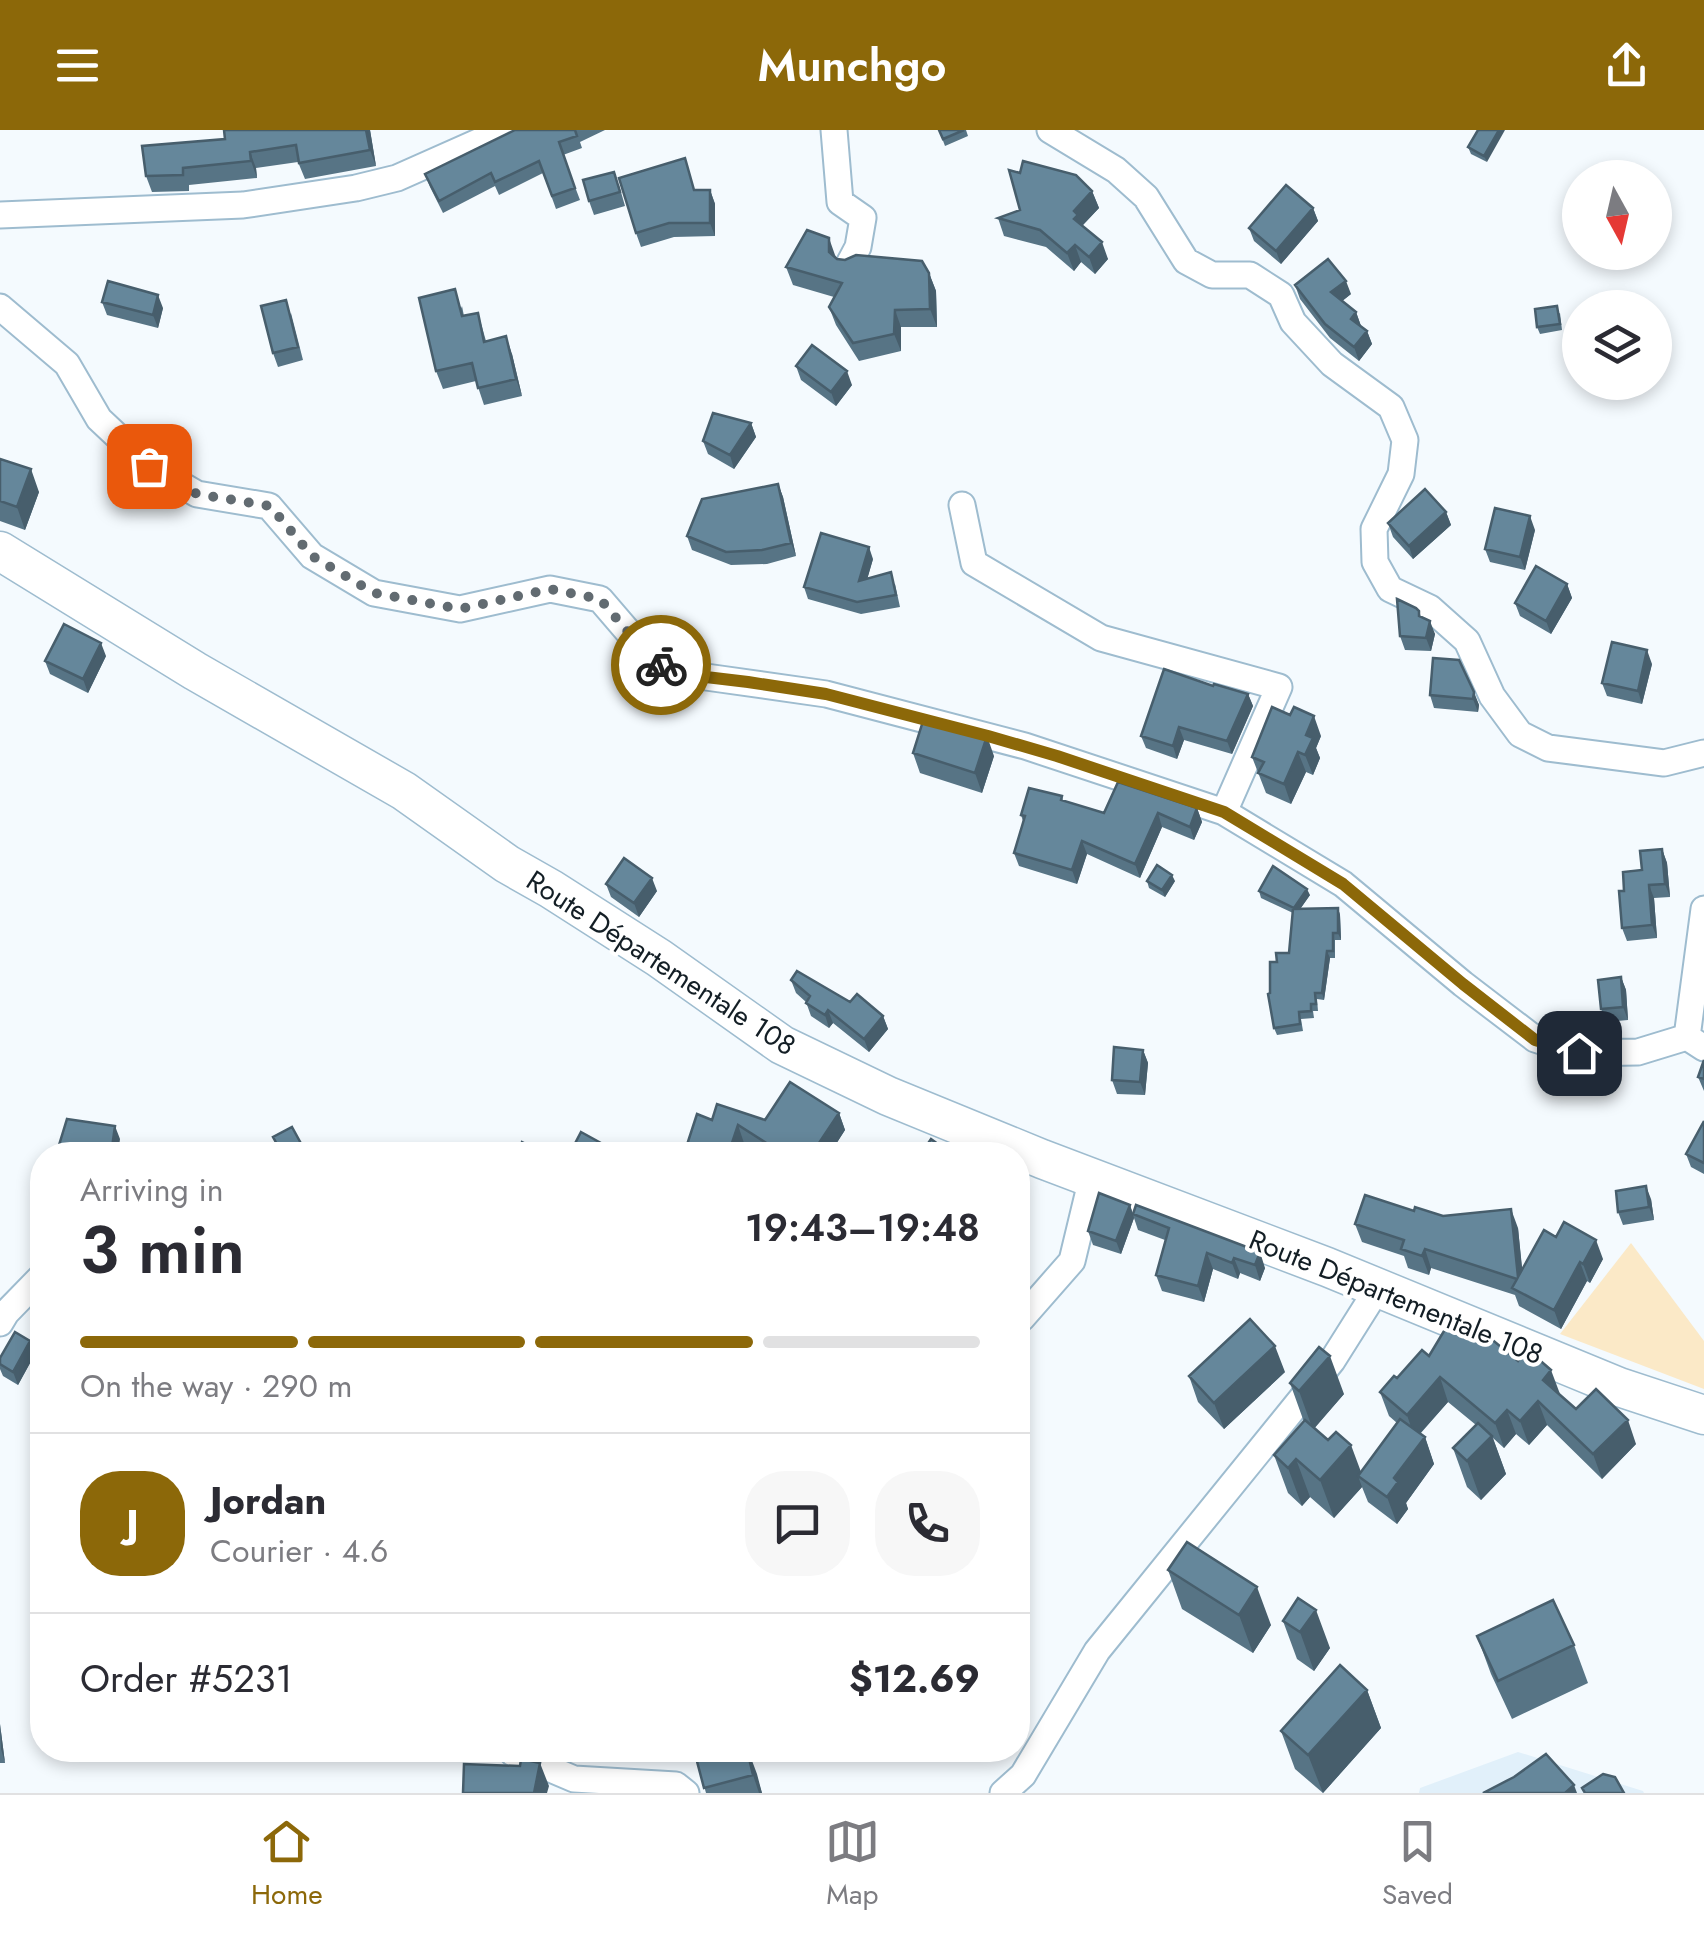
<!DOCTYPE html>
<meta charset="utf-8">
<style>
:root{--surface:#fff;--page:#f7f7f7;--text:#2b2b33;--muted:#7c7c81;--line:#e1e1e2;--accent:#8c6809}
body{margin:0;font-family:Jost,sans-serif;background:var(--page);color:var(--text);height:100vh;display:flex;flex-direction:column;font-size:38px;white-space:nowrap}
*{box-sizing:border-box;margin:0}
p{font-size:32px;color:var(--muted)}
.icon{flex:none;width:55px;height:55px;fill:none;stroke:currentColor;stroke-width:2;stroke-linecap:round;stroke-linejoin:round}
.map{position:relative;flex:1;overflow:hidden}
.drawer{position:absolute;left:30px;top:1012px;width:1000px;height:620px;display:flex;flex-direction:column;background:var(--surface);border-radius:40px;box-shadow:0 5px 15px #0003}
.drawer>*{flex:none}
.needle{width:65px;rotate:172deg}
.controls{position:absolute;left:1562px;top:30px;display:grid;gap:20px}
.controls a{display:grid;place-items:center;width:110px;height:110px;border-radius:50%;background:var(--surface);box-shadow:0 5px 15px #0003;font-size:50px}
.pin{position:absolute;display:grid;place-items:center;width:85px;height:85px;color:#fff;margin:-42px;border-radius:20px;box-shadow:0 5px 15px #0006}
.courier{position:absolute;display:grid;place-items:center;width:100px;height:100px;margin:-50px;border:8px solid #8c6809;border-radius:50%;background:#fff;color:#222;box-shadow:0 2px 12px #0007}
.summary em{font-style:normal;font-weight:600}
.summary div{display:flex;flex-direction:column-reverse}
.summary{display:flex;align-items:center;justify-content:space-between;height:170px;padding:0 50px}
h1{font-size:65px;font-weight:600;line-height:75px}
.bar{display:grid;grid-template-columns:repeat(4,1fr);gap:15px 10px;align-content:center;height:120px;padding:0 50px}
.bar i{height:12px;border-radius:8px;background:var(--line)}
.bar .active{background:var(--accent)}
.bar p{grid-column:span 4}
.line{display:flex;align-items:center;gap:25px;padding:0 50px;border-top:2px solid var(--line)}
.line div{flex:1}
.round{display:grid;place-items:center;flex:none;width:105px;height:105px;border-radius:40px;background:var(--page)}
header{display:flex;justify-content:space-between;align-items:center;height:130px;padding:0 50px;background:var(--accent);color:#fff;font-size:45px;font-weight:600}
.tab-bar{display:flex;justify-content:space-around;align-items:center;height:140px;border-top:2px solid var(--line);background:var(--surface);font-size:28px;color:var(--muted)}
.tab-bar a{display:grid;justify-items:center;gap:5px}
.tab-bar .active{color:var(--accent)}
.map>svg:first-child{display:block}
.built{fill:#e1f0fa}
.pitch{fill:#fbe9c7}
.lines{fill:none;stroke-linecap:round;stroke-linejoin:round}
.minor-casing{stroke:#9ebccf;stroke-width:29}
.secondary-casing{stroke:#9ebccf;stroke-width:41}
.minor{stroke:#fff;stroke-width:25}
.secondary{stroke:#fff;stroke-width:38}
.wall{fill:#577485}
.shaded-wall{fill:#475e6c}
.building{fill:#65879b;stroke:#475e6c;stroke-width:2.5}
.done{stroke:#626b71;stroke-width:10;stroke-dasharray:0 18}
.route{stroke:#8c6809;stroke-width:12}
.labels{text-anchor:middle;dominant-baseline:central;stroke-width:8;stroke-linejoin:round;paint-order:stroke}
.street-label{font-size:28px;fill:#131e25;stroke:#fff}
</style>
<header><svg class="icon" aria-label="menu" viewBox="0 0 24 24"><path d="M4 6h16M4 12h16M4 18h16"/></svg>Munchgo<svg class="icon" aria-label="share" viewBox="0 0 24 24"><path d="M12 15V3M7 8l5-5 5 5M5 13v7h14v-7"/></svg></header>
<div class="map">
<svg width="1704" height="1663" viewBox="0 0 1704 1663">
<rect width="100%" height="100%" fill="#f4fafe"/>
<!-- built -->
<path class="built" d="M1518,1622l125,39 1,2h-225l1,-5z"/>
<!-- pitch -->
<path class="pitch" d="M1631,1113l73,98v48l-144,-55z"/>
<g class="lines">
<defs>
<path id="minor" d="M834,0l6,72 23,16 -5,29 -8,15
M1050,0l66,40 30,27 40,64 26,14h38l31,20 12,27 39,42 59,43 14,33 -4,34 -27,55 1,33 15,27 40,19 37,33 25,55 28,38 28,14 116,15 40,-10
M0,85l243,-10 113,-17 41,-10 108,-48
M0,177l67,57 32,55 50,47 48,28 72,12 43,50 62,37 86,16 90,-20 50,10 55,64 51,14 120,17 199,52 199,66 119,72 120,100 72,55 44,14 59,-1 49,-15 17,11
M962,375l12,58 127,75 178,49 -55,125
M1687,907l17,-128
M1018,1191l4,-3 50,-57 20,-83
M0,1193l6,-10 36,-37
M513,1620v3l61,26 102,6 10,8
M1003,1663l20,-18 74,-124 235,-290 46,-73"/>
<path id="secondary" d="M0,421l195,120 209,120 103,73 44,25 108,69 123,87 106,51 154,63 285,108 292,120 85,28"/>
</defs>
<!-- minor casing -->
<use href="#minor" class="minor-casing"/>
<!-- secondary casing -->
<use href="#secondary" class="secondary-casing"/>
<!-- minor -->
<use href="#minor" class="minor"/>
<!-- secondary -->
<use href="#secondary" class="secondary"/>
</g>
<!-- wall -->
<path class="wall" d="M224,0h146l6,36 -71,13 -7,-17 -42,6 1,10 -68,7v6l-37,1 -6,-16 79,-37z
M515,0h90l-25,12 2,6 -19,7 17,45 -24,9 -13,-36 -44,22 -4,-9 -52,27 -13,-26 -5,-13z
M939,0h27l2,6 -23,10z
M1478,0l9,32 -16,-8 -3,-7z
M619,55l6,21 -31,9 -5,-14z
M695,60h15l5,14v32l-41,1 -33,10 -5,-14z
M1092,61l7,17 -17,18 26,33 -13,15 -14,-12 -7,9 -28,-24 -42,-11 -6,-18z
M1313,78l5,13 -37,43 -27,-23 -5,-13z
M835,125l2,4 92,14 7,18 1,36h-36v24l-42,10 -23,-36 -7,-18 5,-10 -41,-12 -7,-18z
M1295,155l56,9 -9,7 14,11 5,14 6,5 5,13 -13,17 -29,-23 -30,-39z
M102,172l61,6 -5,20 -51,-13z
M462,176l2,10 14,-3 8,28 26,13 10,42 -38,9 -8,-24 -33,8 -7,-18z
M291,183l12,47 -25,7 -5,-14z
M1560,183l2,17 -22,4 -3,-7z
M796,236l56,19 -16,21 -35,-26z
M751,293l5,14 -22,32 -26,-15 -5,-13z
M0,329l39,33 -14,38 -25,-9z
M778,354l5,13 13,59 -29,8 -36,1 -39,-15 -5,-14z
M1446,382l5,13 -38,34 -20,-22 -5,-14z
M1535,400l-10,40 -35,-8 -5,-13z
M873,429l-6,20 28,5 5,23 -39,7 -53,-15 -4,-12z
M1567,454l5,14 -21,36 -31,-18 -5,-13z
M1419,481l2,6 14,17 -4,17 -26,-1 -5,-14z
M106,526l-18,37 -38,-19 -5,-13z
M1459,530l20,45 -1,7 -44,-4 -4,-13z
M1652,534l-10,40 -35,-8 -5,-13z
M1213,556l35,8 5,12 -21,48 -48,-14 -7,19 -31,-11 -5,-12z
M1321,606l-5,12 4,10 -7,17 -7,-3 -15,32 -25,-11 -14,-36z
M913,623l81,3 -12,37 -62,-20z
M1062,666l1,5 41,12 93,-5 5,14 -8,18 -32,-13 -22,51 -53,-24 -10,30 -58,-18 -5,-13 9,-32 -2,-6z
M1662,719l5,14 3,34 -16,1 3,40 -30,3 -5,-13 2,-37 18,-21z
M1147,751h28l-10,16 -16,-9z
M606,754l51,7 -18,26 -28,-20z
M1259,761l51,4 -10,14 38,-1 2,7 1,25h-6v18h-5l-6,42 -7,-1 1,12h-5l1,7 -13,1 2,12 -26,4 -3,-7 -4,-35 7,-31 12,-9 4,-40 -32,-15z
M1621,847l5,13 2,30 -22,2 -5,-13z
M791,850l92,36 5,13 -19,23 -36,-29 -4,5 -18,-12 -5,-14 -10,-9z
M1143,920l5,13 -3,32 -28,-1 -5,-14z
M1704,930v31l-6,-14z
M839,983l6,17 -16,25h-65l-20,-12 -4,12h-68l13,-4 27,-31h53z
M1704,991v53l-13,-7 -5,-13z
M273,1007l31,12 3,6h-25z
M1651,1069l3,21 -31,5 -5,-13z
M1130,1075l3,9 3,-9 129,63 -5,13 -20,-8 -2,6 -25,-10 -9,33 -42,-11 -6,-16 9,-35 -27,-10 -4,-12 -13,36 -28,-9 -5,-14z
M1414,1081l104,17 4,42 81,-11 -13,24 -3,-2 -26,48 -42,-23 -4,-11 -84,-27 -2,7 -21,-7 -4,-12 -42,-14 -7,-18z
M35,1224l-17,31 -15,-9 -3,-7v-11z
M1429,1226l131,38 16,15 60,35 -34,35 -55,-54 -18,20 -13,-11 -12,14 -11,-10 13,36 -25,26 -14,-13 -14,-39 23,-23 -28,-23 -28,32 5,3 9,27 -28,39 2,6 -11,15 -29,-22 -6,-15 -28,31 -24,-21 -8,9 -14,-13 -14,-38 30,-33 -14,-39 54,11 -30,34 47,44 36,-49 -8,-7 -9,-24 17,-14z
M1285,1242l-61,57 -26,-27 -9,-26z
M1168,1440l103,55 -18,28 -71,-44z
M1283,1491l47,27 -16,23 -17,-12z
M1477,1506l97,9 14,38 -76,36 -21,-45z
M1367,1560l14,38 -58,65 -28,-24 -14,-38z
M0,1594l5,39h-5z
M694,1620h54l14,43h-56z"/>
<!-- shaded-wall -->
<path class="shaded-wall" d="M366,0h4l6,36 -6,-16z
M1499,0h6l-18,32 -3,-6z
M250,22l6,16 1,10 -6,-17z
M710,60l5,14v32l-5,-13z
M1092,61l7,17 -17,18 -8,-7v-8z
M1313,78l5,13 -37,43 -5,-13z
M829,108l6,17 1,15 -7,-18z
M1102,112l6,17 -13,15 -6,-17z
M1075,115l6,17 -7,9 -7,-18z
M929,143l7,18 1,36 -7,-18z
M1346,151l5,13 -15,12 -5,-14z
M158,165l5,13 -5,20 -5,-13z
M895,180l6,17v24l-7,-17z
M1356,182l5,14 -10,-7z
M1367,201l5,13 -13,17 -5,-14z
M506,206l6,18 10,42 -6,-17z
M847,241l5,14 -16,21 -5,-14z
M751,293l5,14 -22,32 -4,-14z
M31,339l8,23 -14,38 -8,-23z
M778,354l5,13 13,59 -5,-13z
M1446,382l5,13 -38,34 -4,-13z
M1530,386l5,14 -10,40 -5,-13z
M869,417l4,12 -10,35 -4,-13z
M1567,454l5,14 -21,36 -5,-13z
M1430,491l5,13 -4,17 -5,-13z
M101,513l5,13 -18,37 -5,-14z
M1647,520l5,14 -10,40 -4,-13z
M1474,562l5,13 -1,7 -5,-13z
M1248,564l5,12 -21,48 -5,-13z
M1314,586l7,20 -5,12 4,10 -7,17 -8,-20 1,-20z
M1179,597l5,13 -7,19 -4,-13z
M987,606l7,20 -12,37 -7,-20z
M1298,622l8,20 -15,32 -7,-20z
M1197,678l5,14 -8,18 -4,-13z
M1158,683l4,14 -22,51 -5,-14z
M1082,711l5,13 -10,30 -5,-14z
M1662,719l5,14 3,34 -5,-13z
M1172,745l3,6 -10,16 -3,-7z
M652,748l5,13 -18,26 -5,-14z
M1649,755l5,13 3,40 -5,-13z
M1307,759l3,6 -14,20 -2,-7z
M1338,778l2,7 1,25 -3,-7z
M1327,821l3,7 -6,42 -2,-7z
M1621,847l5,13 2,30 -5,-13z
M828,880l5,13 -4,5 -4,-13z
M883,886l5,13 -19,23 -5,-13z
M1143,920l5,13 -3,32 -5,-13z
M839,983l6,17 -16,25h-18z
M738,995l6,18 -4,12h-12z
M115,996l5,13 -2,16h-7z
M1646,1056l5,13 3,21 -5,-13z
M1130,1075l4,13 -13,36 -5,-13z
M1511,1079l7,19 7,68 -7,-19z
M1596,1110l7,19 -13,24 -7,-19z
M1425,1119l6,19 -2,7 -7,-19z
M1260,1122l5,16 -5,13 -5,-16z
M1207,1123l6,16 -9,33 -6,-16z
M1234,1128l6,15 -2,6 -6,-16z
M1580,1132l7,19 -26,48 -7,-19z
M30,1211l5,13 -17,31 -5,-13z
M1275,1216l10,26 -61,57 -10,-26z
M1330,1226l14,38 -31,36 -14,-39z
M1551,1240l9,24 -17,-14z
M1440,1247l8,25 -33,37 -8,-24z
M1538,1271l9,24 -18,20 -9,-24z
M1507,1280l9,24 -12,14 -9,-25z
M1628,1290l8,24 -34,35 -9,-25z
M1492,1306l14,38 -25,26 -14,-39z
M1425,1307l9,27 -28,39 2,6 -11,15 -10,-27 7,-19z
M1351,1315l13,35 -6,-4 4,11 -28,31 -14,-38z
M1296,1329l14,38 -8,9 -14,-38z
M1257,1457l14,38 -18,28 -14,-38z
M1316,1480l14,38 -16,23 -14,-39z
M1367,1560l14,38 -58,65 -15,-38z
M0,1594l5,39 -4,-14z
M747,1620h1l9,24 5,19h-3l-6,-18z
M540,1633l9,23 -2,7h-13z
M1574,1655l3,8h-12z"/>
<!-- building -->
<path class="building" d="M224,0h142l4,20 -71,13 -3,-18 -46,7 1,9 -68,7v7l-37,1 -4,-30 83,-7z
M515,0h60l2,6 -18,6 16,46 -23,8 -13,-35 -44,21 -4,-9 -52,28 -14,-27z
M939,0h25l-21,9z
M1478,0h21l-15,26 -16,-9z
M685,28l9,32h16v33h-41l-33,10 -17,-55z
M1023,31l53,14 16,16 -18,20 4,4 -4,4 28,23 -13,15 -14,-12 -8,8 -27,-23 -42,-12 22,-8 -11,-40 11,3z
M614,42l6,20 -31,9 -6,-21z
M1286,55l27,23 -37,43 -27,-23z
M807,100l22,8v14l8,7 8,1 11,-5 66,6 7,12 1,36 -35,1 -1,24 -41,9 -24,-36 13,-24 -56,-16z
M1328,129l18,22 -15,11 25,20 -5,7 16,12 -13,16 -29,-23 -30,-39z
M108,151l50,14 -5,20 -51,-13z
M455,159l7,27 16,-3 6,29 22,-6 10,43 -38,9 -6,-25 -36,8 -17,-73z
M286,170l12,47 -25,6 -12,-47z
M1557,176l3,18 -23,3 -2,-18z
M812,215l35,26 -16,21 -35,-26z
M713,283l38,10 -21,32 -27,-14z
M0,329l31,10 -14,38 -17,-6z
M778,354l13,59 -29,7 -36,2 -39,-16 15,-37z
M1425,359l21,23 -37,34 -21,-23z
M1495,378l35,8 -10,41 -35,-8z
M821,403l48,14 -10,34 32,-9 5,23 -39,7 -53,-15z
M1536,436l31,18 -21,37 -31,-18z
M1397,469l19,9 3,3v5l11,5 -4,17 -26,-2z
M64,494l37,19 -18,36 -38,-18z
M1612,512l35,8 -9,41 -36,-8z
M1433,528l26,2 15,32 -1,7 -43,-4z
M1164,539l49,17 1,-2 34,10 -21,47 -48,-14 -6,19 -32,-10z
M1272,577l18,8 4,-8 20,9 -8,19 7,3 -8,17 -7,-3 -14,32 -26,-11 6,-11 -12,-5z
M924,588l63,18 -12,37 -62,-20z
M1118,652l79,26 -7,19 -32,-14 -23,51 -53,-23 -10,29 -58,-17 11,-37 -4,-1 8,-27 33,8 -1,4 43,13z
M1662,719l3,35 -16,1 3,40 -30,3 -3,-37h5l-1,-19 19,-2 -2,-19z
M624,728l28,20 -18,25 -28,-19z
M1157,735l15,10 -10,15 -15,-9z
M1273,736l34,23 -13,19 -35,-17z
M1338,778v25h-5v18h-6l-5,42h-7l1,11h-5v7l-12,1 1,12 -26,4 -6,-34 2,-1v-31h7l-1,-9h13l4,-44z
M797,841l53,31 7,-8 26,22 -19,23 -36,-29 -3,5 -19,-12 4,-7 -19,-16z
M1621,847l2,30 -22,2 -3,-29z
M1114,917l29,3 -3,32 -28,-2z
M1704,930v19l-6,-2z
M790,952l49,31 -28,42h-26l-47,-30 -10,30h-5l-18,-6 -1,6h-32l2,-7 11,3 12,-37 15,6 5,-16 48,16z
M67,989l48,7 -4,29h-55z
M1704,991v42l-18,-9z
M292,997l12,22 -11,6h-10l-10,-18z
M581,1002l29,16 -3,7h-38z
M931,1009l22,16h-33z
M522,1012l26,13h-32z
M1646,1056l3,21 -31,5 -2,-21z
M1099,1063l31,12 -14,36 -28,-10z
M1365,1065l49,16 1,-4 28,9 68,-7 7,68 26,-47 12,7 8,-15 32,18 -13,24 -3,-2 -26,48 -42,-22 5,-9 -92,-30 -3,7 -21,-7 3,-9 -49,-16z
M1136,1075l124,47 -5,13 -21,-7 -2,5 -25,-10 -9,33 -42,-11 13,-47 -36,-14z
M1250,1189l25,27 -61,57 -25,-27z
M1450,1191l39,16 29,24 7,-9 10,4 16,14 -8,10 33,29 20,-20 32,31 -35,34 -55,-53 -18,20 -13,-11 -12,13 -55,-46 -33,38 -27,-23 14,-16 3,2 25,-28 7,6z
M15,1202l15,9 -17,31 -13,-8v-6z
M1319,1217l11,9 -31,35 -9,-8z
M1400,1289l25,18 -31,41 4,4 -11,15 -29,-21z
M1305,1290l23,20 8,-8 15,13 -31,35 -24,-21 -8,9 -14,-13z
M1478,1293l14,13 -25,25 -14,-13z
M1187,1412l70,45 -18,28 -71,-45z
M1298,1468l18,12 -16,22 -17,-11z
M1553,1470l21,45 -76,36 -21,-45z
M1340,1535l27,25 -59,65 -27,-24z
M694,1620h53l6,25 -49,13z
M1546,1624l28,31 -9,8h-82l31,-16z
M521,1629l19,4 -6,30h-71l1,-29 56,2z
M1603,1644l12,3 9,16h-39l-3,-5z"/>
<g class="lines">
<!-- done -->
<path class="done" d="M149,336l48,28 73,12 42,50 62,37 86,16 90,-20 50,10 55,65 6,1"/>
<!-- route -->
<path class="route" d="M661,535l45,12 42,5 78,12 162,42 69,20 167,56 119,72 120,100 72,56 44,13"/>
</g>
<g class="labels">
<!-- street labels -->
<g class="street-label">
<text transform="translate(661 833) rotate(33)">Route Départementale 108</text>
<text transform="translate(1396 1167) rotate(22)">Route Départementale 108</text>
</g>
</g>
</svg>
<div class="controls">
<a><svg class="needle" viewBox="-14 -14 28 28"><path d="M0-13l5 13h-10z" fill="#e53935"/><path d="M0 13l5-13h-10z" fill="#7c7c81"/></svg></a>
<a><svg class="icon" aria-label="layers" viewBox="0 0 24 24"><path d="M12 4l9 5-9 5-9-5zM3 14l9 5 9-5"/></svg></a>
</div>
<div class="pin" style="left:149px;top:336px;background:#ea580c"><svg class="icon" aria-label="bag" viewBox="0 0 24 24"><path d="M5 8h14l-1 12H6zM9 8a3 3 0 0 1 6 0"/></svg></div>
<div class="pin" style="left:1579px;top:923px;background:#1f2937"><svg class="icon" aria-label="home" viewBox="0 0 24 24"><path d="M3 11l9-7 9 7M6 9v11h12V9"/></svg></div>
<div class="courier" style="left:661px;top:535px"><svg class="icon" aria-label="bike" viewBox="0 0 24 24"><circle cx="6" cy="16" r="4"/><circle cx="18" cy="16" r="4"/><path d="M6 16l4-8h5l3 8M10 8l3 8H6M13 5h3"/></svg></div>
<section class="drawer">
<div class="summary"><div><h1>3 min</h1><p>Arriving in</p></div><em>19:43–19:48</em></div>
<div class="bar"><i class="active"></i><i class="active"></i><i class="active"></i><i></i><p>On the way · 290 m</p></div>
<div class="line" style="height:180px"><b class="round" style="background:var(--accent);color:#fff">J</b><div><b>Jordan</b><p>Courier · 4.6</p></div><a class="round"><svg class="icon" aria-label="chat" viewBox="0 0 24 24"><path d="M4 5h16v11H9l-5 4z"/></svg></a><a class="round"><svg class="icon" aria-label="phone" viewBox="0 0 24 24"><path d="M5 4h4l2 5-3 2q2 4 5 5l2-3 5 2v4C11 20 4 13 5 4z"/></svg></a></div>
<div class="line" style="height:130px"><div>Order #5231</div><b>$12.69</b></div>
</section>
</div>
<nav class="tab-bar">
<a class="active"><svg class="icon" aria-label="home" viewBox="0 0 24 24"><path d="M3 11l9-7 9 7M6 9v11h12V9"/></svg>Home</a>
<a><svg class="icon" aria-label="map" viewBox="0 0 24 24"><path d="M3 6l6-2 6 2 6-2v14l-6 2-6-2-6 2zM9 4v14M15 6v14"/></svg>Map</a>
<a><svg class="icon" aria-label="saved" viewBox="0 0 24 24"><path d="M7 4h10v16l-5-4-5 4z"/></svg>Saved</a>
</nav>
